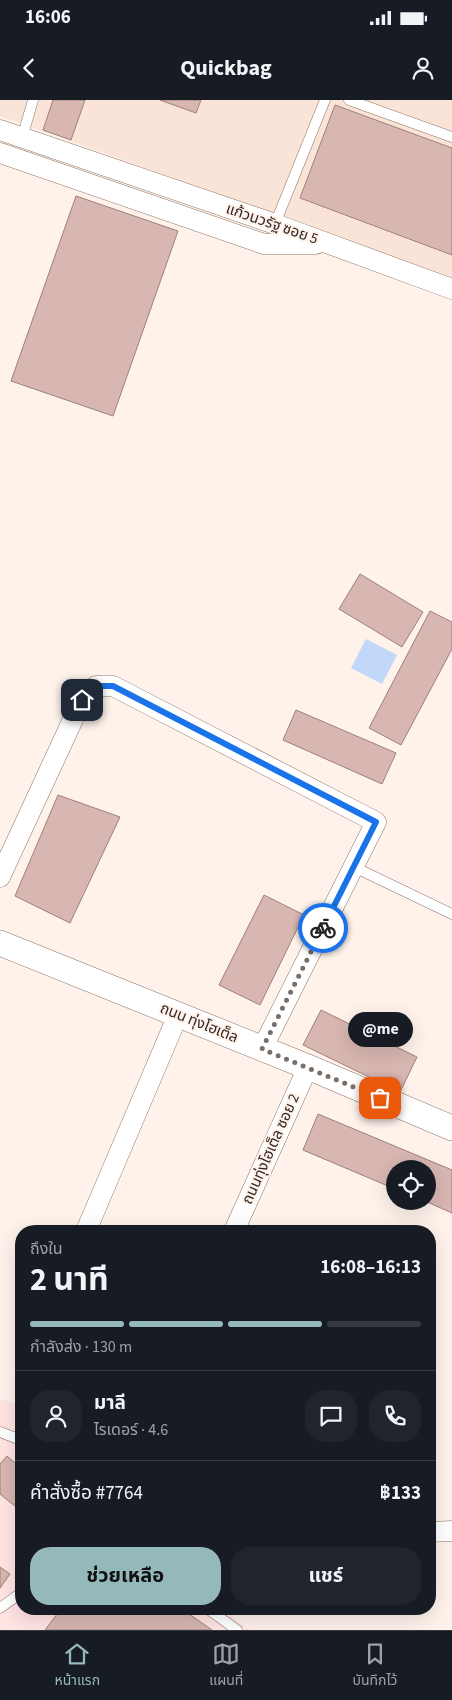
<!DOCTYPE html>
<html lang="th">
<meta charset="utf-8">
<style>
:root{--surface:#171b24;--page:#20242c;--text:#f1f3f6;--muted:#9ea1a6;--line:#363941;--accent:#95b8ba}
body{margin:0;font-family:"Source Sans 3","Noto Sans Thai",sans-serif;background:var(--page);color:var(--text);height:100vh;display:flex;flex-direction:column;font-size:19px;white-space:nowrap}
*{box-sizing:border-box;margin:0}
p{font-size:16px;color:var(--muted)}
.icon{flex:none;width:28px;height:28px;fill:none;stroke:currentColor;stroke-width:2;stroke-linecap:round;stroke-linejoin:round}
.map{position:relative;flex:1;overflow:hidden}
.panel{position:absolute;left:15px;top:1125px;width:421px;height:390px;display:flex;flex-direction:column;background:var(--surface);border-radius:20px;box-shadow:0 5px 20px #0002}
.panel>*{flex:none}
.buttons{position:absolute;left:386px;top:1060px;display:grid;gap:10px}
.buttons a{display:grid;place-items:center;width:50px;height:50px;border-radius:50%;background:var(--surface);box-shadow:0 5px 20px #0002;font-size:25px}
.pin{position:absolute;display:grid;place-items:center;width:42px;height:42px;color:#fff;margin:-21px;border-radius:10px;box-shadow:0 2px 8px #0006}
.courier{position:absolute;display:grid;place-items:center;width:50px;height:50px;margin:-25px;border:4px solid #1a73e8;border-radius:50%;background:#fff;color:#222;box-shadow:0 1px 6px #0007}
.bubble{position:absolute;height:35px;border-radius:18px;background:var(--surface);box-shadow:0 5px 20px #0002;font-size:16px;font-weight:700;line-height:35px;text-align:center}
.summary em{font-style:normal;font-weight:700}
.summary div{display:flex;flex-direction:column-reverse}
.summary{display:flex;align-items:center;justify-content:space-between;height:85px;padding:0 15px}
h1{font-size:32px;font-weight:700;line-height:38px}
.bar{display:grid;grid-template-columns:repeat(4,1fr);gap:8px 5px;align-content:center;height:60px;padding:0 15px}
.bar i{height:6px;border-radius:4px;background:var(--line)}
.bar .on{background:var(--accent)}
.bar p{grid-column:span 4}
.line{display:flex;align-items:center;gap:12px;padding:0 15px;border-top:1px solid var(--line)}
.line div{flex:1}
.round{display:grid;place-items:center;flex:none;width:52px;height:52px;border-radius:20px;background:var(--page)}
.primary-button{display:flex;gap:10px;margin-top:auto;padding:10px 15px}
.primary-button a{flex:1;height:58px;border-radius:20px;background:var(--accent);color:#111;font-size:20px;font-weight:700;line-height:58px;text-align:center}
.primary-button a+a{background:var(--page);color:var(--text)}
.status{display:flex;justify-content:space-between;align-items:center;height:35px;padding:0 25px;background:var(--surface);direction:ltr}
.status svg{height:14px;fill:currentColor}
header{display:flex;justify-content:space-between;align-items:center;height:65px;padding:0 15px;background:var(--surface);font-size:22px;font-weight:700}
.tabs{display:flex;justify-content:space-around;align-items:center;height:70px;border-top:1px solid var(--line);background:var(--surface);font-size:14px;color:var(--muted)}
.tabs a{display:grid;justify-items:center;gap:2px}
.tabs .on{color:var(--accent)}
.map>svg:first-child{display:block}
.built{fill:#fae4d7}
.education{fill:#ffe4e2}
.water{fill:#c2d8f9}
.building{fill:#d8b6b1;stroke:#9f7f7b}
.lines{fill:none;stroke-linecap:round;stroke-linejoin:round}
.service-casing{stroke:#8d7363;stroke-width:11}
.minor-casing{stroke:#8d7363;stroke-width:21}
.tertiary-casing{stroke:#8d7363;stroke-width:26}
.service{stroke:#fff;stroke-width:10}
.minor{stroke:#fff;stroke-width:20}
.tertiary{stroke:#fff;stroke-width:25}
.done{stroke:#796f68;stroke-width:5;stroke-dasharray:0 9}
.route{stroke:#1a73e8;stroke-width:6}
.labels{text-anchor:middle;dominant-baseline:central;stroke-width:4;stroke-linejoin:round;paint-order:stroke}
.street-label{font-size:15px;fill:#322821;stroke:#fef2eb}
</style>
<div class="status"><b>16:06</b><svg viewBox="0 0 49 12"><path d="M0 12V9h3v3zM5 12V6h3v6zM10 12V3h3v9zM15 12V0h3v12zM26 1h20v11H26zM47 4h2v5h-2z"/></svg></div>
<header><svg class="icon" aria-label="back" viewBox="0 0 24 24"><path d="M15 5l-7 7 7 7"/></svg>Quickbag<svg class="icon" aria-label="person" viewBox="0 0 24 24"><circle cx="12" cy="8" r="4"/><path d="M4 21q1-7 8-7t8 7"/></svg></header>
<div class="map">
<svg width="452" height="1530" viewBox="0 0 452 1530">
<rect width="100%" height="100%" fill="#fef2eb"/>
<!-- built -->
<path class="built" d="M0,0h452v177l-452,-161z"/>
<!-- education -->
<path class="education" d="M0,1299l21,6v204h200l29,21h-250z"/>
<!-- water -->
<path class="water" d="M366,539l31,16 -15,29 -31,-16z"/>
<!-- building -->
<path class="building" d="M53,0h32l-14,40 -28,-10z
M160,0h41l-5,13z
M335,5l117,43v107l-152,-57z
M76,96l102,35 -65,185 -102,-35z
M360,474l63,38 -21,35 -63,-38z
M430,511l22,11v27l-51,96 -32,-17z
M296,610l100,43 -14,31 -99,-44z
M58,695l62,22 -50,106 -55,-27z
M264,795l40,20 -44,90 -41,-20z
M321,910l96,47 -17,35 -97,-47z
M318,1014l134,56v43l-27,-12h3v-32h-33v20l-92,-39z
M7,1356l14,12v43l-21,-17v-30z
M0,1467l10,7 -10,14z
M61,1509h121l30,21h-167z"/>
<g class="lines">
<defs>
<path id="service" d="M349,0l103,37
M22,38l11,-38
M275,124l50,-124
M354,767l98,47
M0,1332l21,8
M0,1508l21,-15
M208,1509l29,21"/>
<path id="minor" d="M0,30l275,94 177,65
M0,53l264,91h52
M0,777l82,-177 14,-14h17l263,136 -114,227
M86,1131l92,-216
M234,1131l74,-164
M430,1432l22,-1"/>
<path id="tertiary" d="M0,843l308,124 144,61"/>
</defs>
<!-- service casing -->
<use href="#service" class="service-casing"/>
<!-- minor casing -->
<use href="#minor" class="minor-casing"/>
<!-- tertiary casing -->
<use href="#tertiary" class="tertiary-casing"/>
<!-- service -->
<use href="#service" class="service"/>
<!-- minor -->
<use href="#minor" class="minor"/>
<!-- tertiary -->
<use href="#tertiary" class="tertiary"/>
</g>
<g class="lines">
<!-- done -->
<path class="done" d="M323,828l-61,121 118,49"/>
<!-- route -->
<path class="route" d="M82,600l14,-14h17l263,136 -53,106"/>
</g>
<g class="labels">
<!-- street labels -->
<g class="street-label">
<text transform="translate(272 124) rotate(19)">แก้วนวรัฐ ซอย 5</text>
<text transform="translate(199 923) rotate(22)">ถนน ทุ่งโฮเต็ล</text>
<text transform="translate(271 1049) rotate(-66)">ถนนทุ่งโฮเต็ล ซอย 2</text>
</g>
</g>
</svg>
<div class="buttons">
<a><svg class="icon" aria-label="locate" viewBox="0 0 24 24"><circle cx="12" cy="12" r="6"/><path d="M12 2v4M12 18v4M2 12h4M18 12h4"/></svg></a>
</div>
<div class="pin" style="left:380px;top:998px;background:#ea580c"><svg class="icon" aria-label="bag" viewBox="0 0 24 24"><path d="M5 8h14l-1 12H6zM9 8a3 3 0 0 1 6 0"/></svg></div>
<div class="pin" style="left:82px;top:600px;background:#1f2937"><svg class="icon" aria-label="home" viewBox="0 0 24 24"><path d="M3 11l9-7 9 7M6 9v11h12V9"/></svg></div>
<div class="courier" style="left:323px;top:828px"><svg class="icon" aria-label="bike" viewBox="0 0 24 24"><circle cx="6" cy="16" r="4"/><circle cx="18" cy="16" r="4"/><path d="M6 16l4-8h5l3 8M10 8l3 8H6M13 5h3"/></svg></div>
<div class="bubble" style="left:348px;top:912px;width:65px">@me</div>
<section class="panel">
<div class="summary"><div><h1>2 นาที</h1><p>ถึงใน</p></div><em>16:08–16:13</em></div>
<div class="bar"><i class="on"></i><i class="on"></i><i class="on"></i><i></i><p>กำลังส่ง · 130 m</p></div>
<div class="line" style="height:90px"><a class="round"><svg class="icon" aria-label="person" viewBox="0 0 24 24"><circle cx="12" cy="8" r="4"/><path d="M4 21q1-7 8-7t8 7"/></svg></a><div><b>มาลี</b><p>ไรเดอร์ · 4.6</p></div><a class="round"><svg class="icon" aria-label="chat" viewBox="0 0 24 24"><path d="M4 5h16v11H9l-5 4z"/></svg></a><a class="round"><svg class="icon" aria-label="phone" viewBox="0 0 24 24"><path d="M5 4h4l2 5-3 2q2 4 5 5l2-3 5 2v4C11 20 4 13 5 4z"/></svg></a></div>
<div class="line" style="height:65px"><div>คำสั่งซื้อ #7764</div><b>฿133</b></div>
<div class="primary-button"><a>ช่วยเหลือ</a><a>แชร์</a></div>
</section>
</div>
<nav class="tabs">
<a class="on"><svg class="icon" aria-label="home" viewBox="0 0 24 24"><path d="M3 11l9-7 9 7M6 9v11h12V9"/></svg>หน้าแรก</a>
<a><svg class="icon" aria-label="map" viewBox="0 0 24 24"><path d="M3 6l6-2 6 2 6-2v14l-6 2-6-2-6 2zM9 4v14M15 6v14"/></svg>แผนที่</a>
<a><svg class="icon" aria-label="saved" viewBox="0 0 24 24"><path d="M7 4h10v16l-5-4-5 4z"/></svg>บันทึกไว้</a>
</nav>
